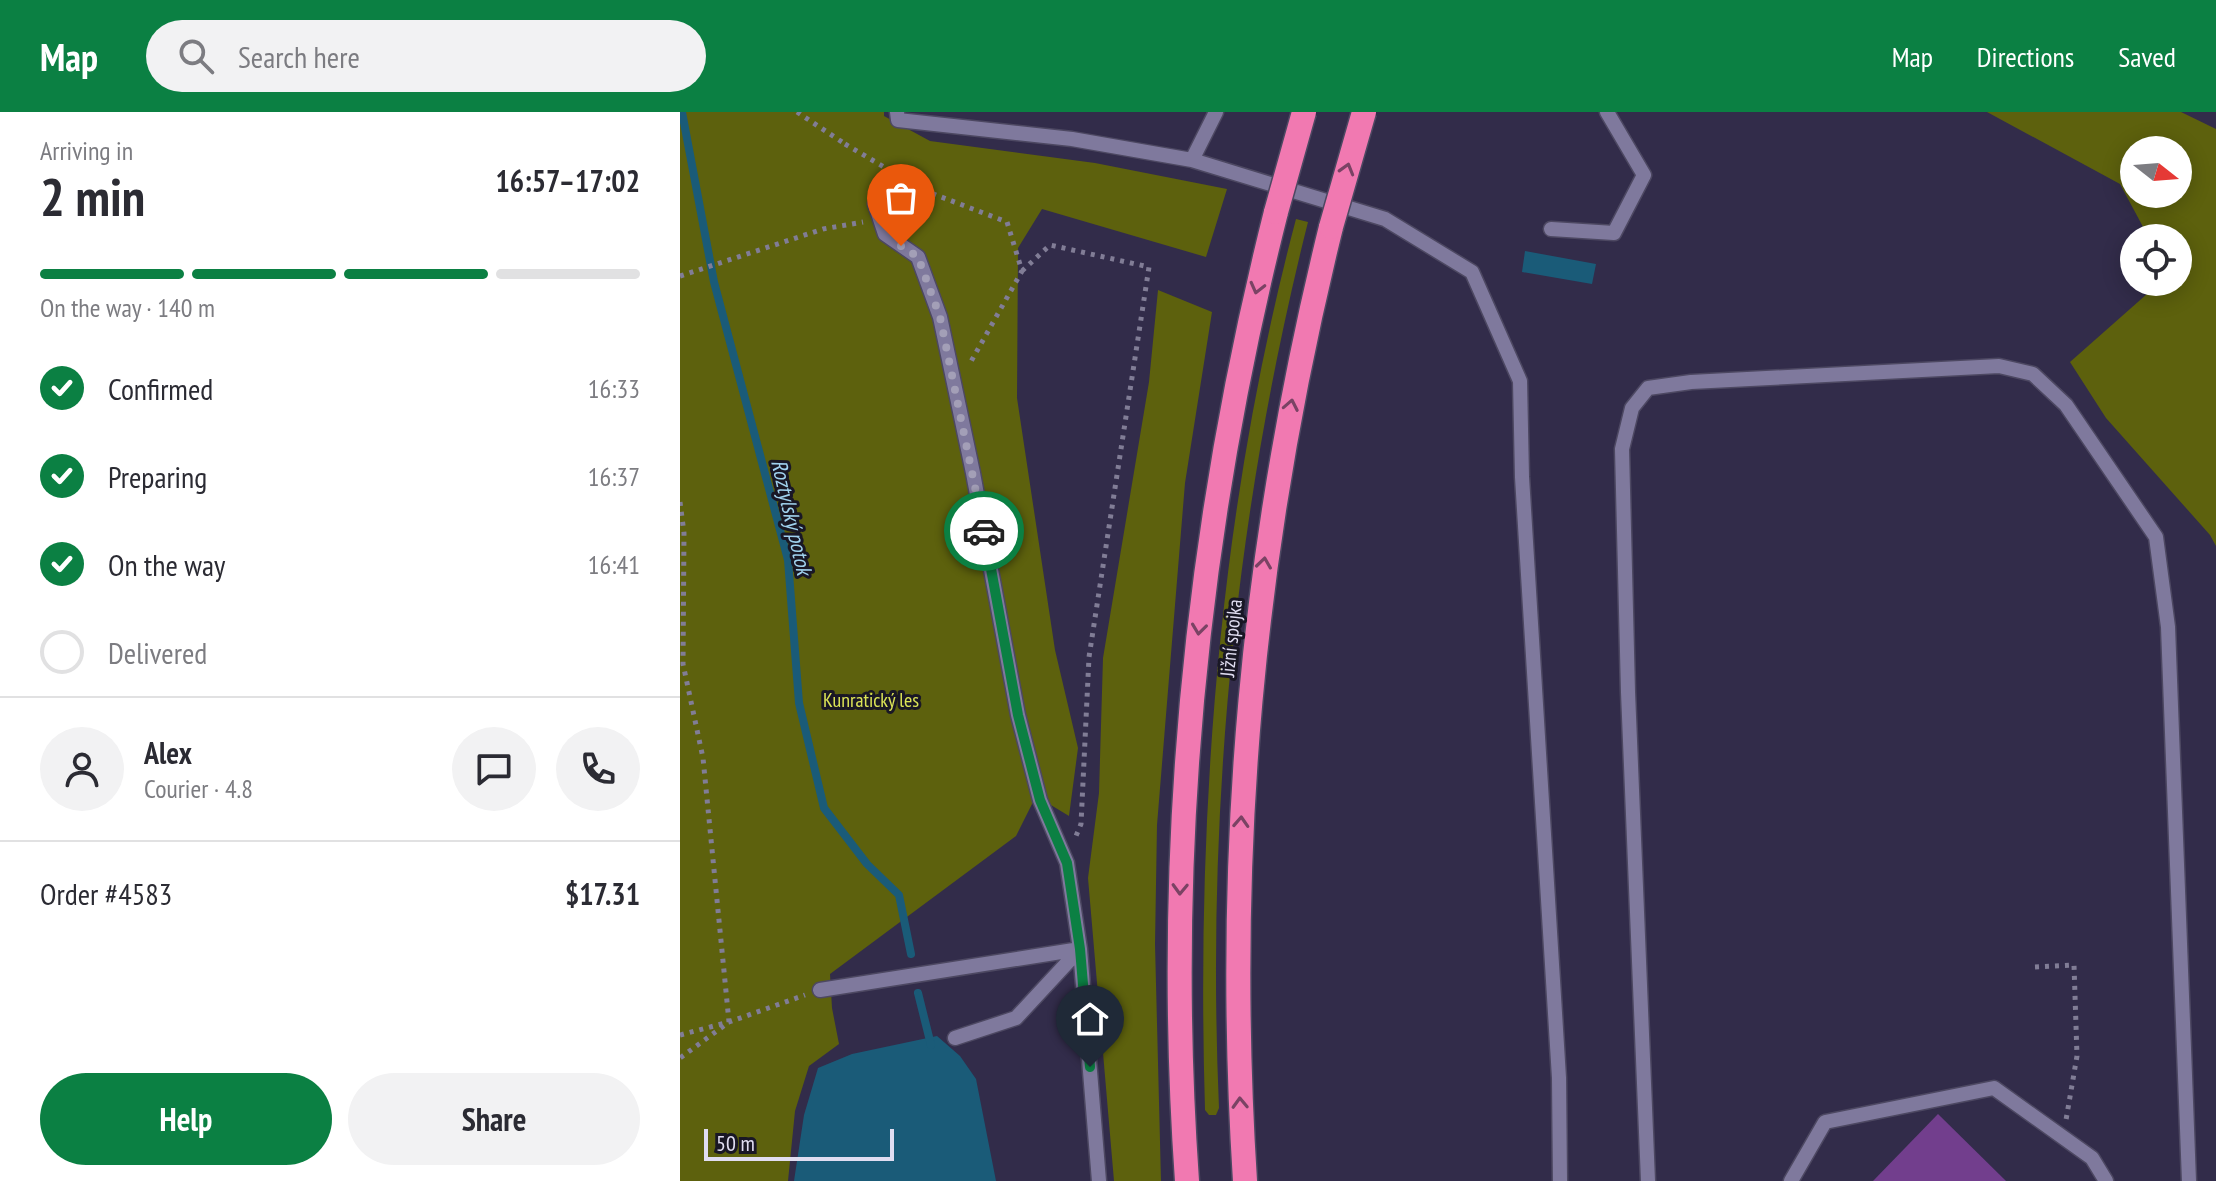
<!DOCTYPE html>
<meta charset="utf-8">
<style>
:root{--surface:#fff;--page:#f2f2f3;--text:#2b2b33;--muted:#7c7c81;--line:#e1e1e2;--accent:#0b8043}
body{margin:0;font-family:"PT Sans Narrow",sans-serif;background:var(--page);color:var(--text);height:100vh;display:flex;flex-direction:column;font-size:30px;white-space:nowrap}
*{box-sizing:border-box;margin:0}
p{font-size:26px;color:var(--muted)}
.icon{flex:none;width:44px;height:44px;fill:none;stroke:currentColor;stroke-width:2;stroke-linecap:round;stroke-linejoin:round}
.map{position:relative;flex:1;overflow:hidden}
.drawer{display:flex;flex-direction:column;background:var(--surface);width:680px}
.drawer>*{flex:none}
.needle{width:52px;rotate:107deg}
.controls{position:absolute;left:1440px;top:24px;display:grid;gap:16px}
.controls a{display:grid;place-items:center;width:72px;height:72px;border-radius:50%;background:var(--surface);box-shadow:0 4px 20px #0003;font-size:40px}
.scale{position:absolute;left:24px;bottom:20px;width:190px;box-sizing:border-box;padding-left:8px;border:4px solid #e0ddf1;border-top:0;font-size:22px;line-height:28px;white-space:nowrap;color:#e0ddf1;-webkit-text-stroke:6px #191725;paint-order:stroke}
.pin{position:absolute;display:grid;place-items:center;width:68px;height:68px;color:#fff;margin:-82px -34px;border-radius:50% 50% 50% 0;rotate:-45deg;box-shadow:0 0 8px #0007}
.pin .icon{rotate:45deg}
.courier{position:absolute;display:grid;place-items:center;width:80px;height:80px;margin:-40px;border:6px solid #0b8043;border-radius:50%;background:#fff;color:#222;box-shadow:0 2px 10px #0007}
.summary em{font-style:normal;font-weight:600}
.summary div{display:flex;flex-direction:column-reverse}
.summary{display:flex;align-items:center;justify-content:space-between;height:136px;padding:0 40px}
h1{font-size:52px;font-weight:600;line-height:60px}
.bar{display:grid;grid-template-columns:repeat(4,1fr);gap:12px 8px;align-content:center;height:96px;padding:0 40px}
.bar i{height:10px;border-radius:6px;background:var(--line)}
.bar .selected{background:var(--accent)}
.bar p{grid-column:span 4}
.line{display:flex;align-items:center;gap:20px;padding:0 40px;border-top:2px solid var(--line)}
.line div{flex:1}
.round{display:grid;place-items:center;flex:none;width:84px;height:84px;border-radius:42px;background:var(--page)}
ol{padding:0 40px;list-style:none}
li{display:flex;align-items:center;gap:24px;height:88px}
li p{margin-inline-start:auto}
li .icon{padding:8px;border-radius:50%;background:var(--accent);color:#fff;stroke-width:4}
li:last-child{color:var(--muted)}
li i{width:44px;height:44px;border:4px solid var(--line);border-radius:50%}
.action{display:flex;gap:16px;margin-top:auto;padding:16px 40px}
.action a{flex:1;height:92px;border-radius:48px;background:var(--accent);color:#fff;font-size:32px;font-weight:600;line-height:92px;text-align:center}
.action a+a{background:var(--page);color:var(--text)}
header{display:flex;align-items:center;gap:48px;box-sizing:border-box;height:112px;padding:0 40px;background:var(--accent);color:#fff}
header strong{font-size:38px}
nav{display:flex;gap:44px;margin-inline-start:auto;font-size:28px}
.search{width:560px;height:72px;background:var(--page);display:flex;align-items:center;gap:20px;box-sizing:border-box;padding:0 28px;border-radius:44px;color:var(--muted);font-size:30px}
main{display:flex;flex:1;min-height:0}
.map>svg:first-child{display:block}
.green{fill:#5d610d;fill-rule:evenodd}
.water{fill:#1a5b78}
.lines{fill:none;stroke-linecap:round;stroke-linejoin:round}
.stream{stroke:#1a5b78;stroke-width:8}
.building{fill:#723e8d}
.lane-casing{stroke:#4d4862;stroke-width:17}
.highway-casing{stroke:#4d4862;stroke-width:27}
.path{stroke:#817d96;stroke-width:5;stroke-dasharray:4 6;stroke-linecap:butt}
.lane{stroke:#7f799d;stroke-width:14}
.highway{stroke:#f179b1;stroke-width:24}
.highway-bridge-casing{stroke:#4d4862;stroke-width:27;stroke-linecap:butt}
.path-bridge{stroke:#817d96;stroke-width:5;stroke-dasharray:4 6;stroke-linecap:butt}
.highway-bridge{stroke:#f179b1;stroke-width:24}
.oneway{stroke:#7a4364}
.done{stroke:#a39fb7;stroke-width:8;stroke-dasharray:0 14.4}
.route{stroke:#0b8043;stroke-width:10}
.labels{text-anchor:middle;dominant-baseline:central;stroke-width:6;stroke-linejoin:round;paint-order:stroke}
.street-label{font-size:20px;fill:#e0ddf1;stroke:#191725}
.park-label{font-size:20px;fill:#dce456;stroke:#191725}
.water-label{font-size:22px;font-style:italic;fill:#a0d2ee;stroke:#191725}
</style>
<header>
<strong>Map</strong>
<div class="search"><svg class="icon" aria-label="search" viewBox="0 0 24 24"><circle cx="10" cy="10" r="6"/><path d="M15 15l6 6"/></svg>Search here</div>
<nav><a>Map</a><a>Directions</a><a>Saved</a></nav>
</header>
<main>
<section class="drawer">
<div class="summary"><div><h1>2 min</h1><p>Arriving in</p></div><em>16:57–17:02</em></div>
<div class="bar"><i class="selected"></i><i class="selected"></i><i class="selected"></i><i></i><p>On the way · 140 m</p></div>
<ol>
<li><svg class="icon" aria-label="check" viewBox="0 0 24 24"><path d="M5 12l5 5 9-10"/></svg>Confirmed<p>16:33</p></li>
<li><svg class="icon" aria-label="check" viewBox="0 0 24 24"><path d="M5 12l5 5 9-10"/></svg>Preparing<p>16:37</p></li>
<li><svg class="icon" aria-label="check" viewBox="0 0 24 24"><path d="M5 12l5 5 9-10"/></svg>On the way<p>16:41</p></li>
<li><i></i>Delivered</li>
</ol>
<div class="line" style="height:144px"><a class="round"><svg class="icon" aria-label="person" viewBox="0 0 24 24"><circle cx="12" cy="8" r="4"/><path d="M4 21q1-7 8-7t8 7"/></svg></a><div><b>Alex</b><p>Courier · 4.8</p></div><a class="round"><svg class="icon" aria-label="chat" viewBox="0 0 24 24"><path d="M4 5h16v11H9l-5 4z"/></svg></a><a class="round"><svg class="icon" aria-label="phone" viewBox="0 0 24 24"><path d="M5 4h4l2 5-3 2q2 4 5 5l2-3 5 2v4C11 20 4 13 5 4z"/></svg></a></div>
<div class="line" style="height:104px"><div>Order #4583</div><b>$17.31</b></div>
<div class="action"><a>Help</a><a>Share</a></div>
</section>
<div class="map">
<svg width="1536" height="1069" viewBox="0 0 1536 1069">
<rect width="100%" height="100%" fill="#322c4a"/>
<!-- green -->
<path class="green" d="M0,0h204v4l46,25 165,22 132,26 -21,68 -164,-48 -24,39 -1,150 38,252 23,98 -9,68 -33,-20 -20,40 -186,138 2,34 7,36 -30,22 -14,45 -7,70h-108z
M1307,0h194l35,17v417l-6,-11 -104,-117 -36,-56 86,-76v-4h22v-44h-29l-29,-54zM1498,38v44h-44v-44z
M616,107l12,3c-73,290 -102,588 -89,886l-3,7h-7l-4,-5c-9,-299 14,-601 91,-891z
M478,178l54,22 -27,171 -28,342 -2,119 6,237h-47l-26,-303 11,-85 4,-135 46,-276z"/>
<!-- water -->
<path class="water" d="M845,139l71,13 -4,20 -70,-12z
M257,924l23,20 16,23 20,102h-202l10,-66 14,-47 34,-14z"/>
<g class="lines">
<!-- stream -->
<path class="stream" d="M2,0l32,170 74,278 11,143 25,105 43,56 32,31 12,59
M238,881l13,52"/>
</g>
<!-- building -->
<path class="building" d="M1258,1002l68,67h-133z"/>
<g class="lines">
<defs>
<path id="lane" d="M217,0l1,8 174,19 120,21 193,59 87,53 48,109 2,96 37,601 1,103
M512,48l24,-48
M195,92l10,30 33,23 22,60 33,156 45,242 22,85 27,63 13,86 19,232
M871,117l63,4 30,-58 -37,-63
M140,878l260,-41
M275,926l61,-20 64,-69
M968,1069l-20,-489 -6,-243 10,-41 16,-20 43,-6 308,-16 34,8 33,31 90,132 12,90 21,554
M1111,1069l34,-59 169,-34 98,70 14,23"/>
<path id="highway" d="M507,1069c-23,-326 9,-652 89,-969
M565,1069c-21,-329 7,-634 86,-954"/>
</defs>
<!-- lane casing -->
<use href="#lane" class="lane-casing"/>
<!-- highway casing -->
<use href="#highway" class="highway-casing"/>
<!-- path -->
<path class="path" d="M117,0l48,32
M243,78l84,32 15,49 -53,94
M342,159l28,-26 99,22 -60,390 -8,167 -5,12
M0,164l143,-47 40,-7
M0,390l4,31 -1,131 20,94 26,264 -49,36
M1355,855l39,-2 3,91 -11,64
M0,923l49,-13 76,-27"/>
<!-- lane -->
<use href="#lane" class="lane"/>
<!-- highway -->
<use href="#highway" class="highway"/>
<defs>
<path id="highway-bridge" d="M596,100l28,-100
M651,115l33,-115"/>
</defs>
<!-- highway-bridge casing -->
<use href="#highway-bridge" class="highway-bridge-casing"/>
<!-- path-bridge -->
<path class="path-bridge" d="M165,32l78,46"/>
<!-- highway-bridge -->
<use href="#highway-bridge" class="highway-bridge"/>
</g>
<!-- one-way arrows -->
<defs><path id="oneway-chevron" d="M-2-3.5L2.5 0L-2 3.5" fill="none" stroke-width="1.6" stroke-linecap="round" stroke-linejoin="round" transform="scale(2)"/></defs>
<g class="oneway">
<use href="#oneway-chevron" transform="translate(667 57) rotate(-74)"/>
<use href="#oneway-chevron" transform="translate(577 176) rotate(104)"/>
<use href="#oneway-chevron" transform="translate(611 293) rotate(-79)"/>
<use href="#oneway-chevron" transform="translate(584 451) rotate(-82)"/>
<use href="#oneway-chevron" transform="translate(519 517) rotate(97)"/>
<use href="#oneway-chevron" transform="translate(561 710) rotate(-87)"/>
<use href="#oneway-chevron" transform="translate(500 777) rotate(92)"/>
<use href="#oneway-chevron" transform="translate(560 991) rotate(-92)"/>
</g>
<g class="lines">
<!-- done -->
<path class="done" d="M221,134l17,11 22,60 44,214"/>
<!-- route -->
<path class="route" d="M304,419l34,184 22,85 27,63 13,86 10,118"/>
</g>
<g class="labels">
<!-- street labels -->
<g class="street-label">
<text transform="translate(551 526) rotate(-84)">Jižní spojka</text>
</g>
<!-- park labels -->
<g class="park-label">
<text x="191" y="588">Kunratický les</text>
</g>
<!-- water labels -->
<g class="water-label">
<text transform="translate(112 405) rotate(77)">Roztylský potok</text>
</g>
</g>
</svg>
<div class="controls">
<a><svg class="needle" viewBox="-14 -14 28 28"><path d="M0-13l5 13h-10z" fill="#e53935"/><path d="M0 13l5-13h-10z" fill="#7c7c81"/></svg></a>
<a><svg class="icon" aria-label="locate" viewBox="0 0 24 24"><circle cx="12" cy="12" r="6"/><path d="M12 2v4M12 18v4M2 12h4M18 12h4"/></svg></a>
</div>
<div class="scale">50 m</div>
<div class="pin" style="left:221px;top:134px;background:#ea580c"><svg class="icon" aria-label="bag" viewBox="0 0 24 24"><path d="M5 8h14l-1 12H6zM9 8a3 3 0 0 1 6 0"/></svg></div>
<div class="pin" style="left:410px;top:955px;background:#1f2937"><svg class="icon" aria-label="home" viewBox="0 0 24 24"><path d="M3 11l9-7 9 7M6 9v11h12V9"/></svg></div>
<div class="courier" style="left:304px;top:419px"><svg class="icon" aria-label="car" viewBox="0 0 24 24"><path d="M5 17H2v-5l4-1 3-4h7l3 4 3 1v5h-3M9 17h6M6 11h13"/><circle cx="7" cy="17" r="2"/><circle cx="17" cy="17" r="2"/></svg></div>
</div>
</main>
